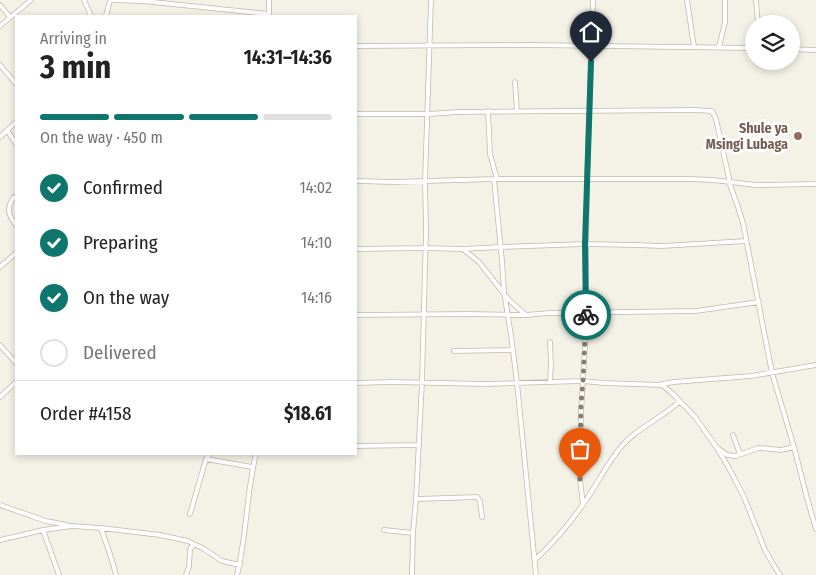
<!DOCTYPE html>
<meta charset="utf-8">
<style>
:root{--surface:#fff;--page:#f2f2f2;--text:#222;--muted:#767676;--line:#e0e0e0;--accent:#0f766e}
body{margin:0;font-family:"Fira Sans Condensed",sans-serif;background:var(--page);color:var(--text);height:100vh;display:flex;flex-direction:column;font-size:19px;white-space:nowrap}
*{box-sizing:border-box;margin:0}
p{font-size:16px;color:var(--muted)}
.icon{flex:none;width:28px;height:28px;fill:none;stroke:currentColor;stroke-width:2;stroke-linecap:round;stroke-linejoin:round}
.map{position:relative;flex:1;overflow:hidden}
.sheet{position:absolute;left:15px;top:15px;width:342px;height:440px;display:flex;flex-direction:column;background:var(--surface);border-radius:0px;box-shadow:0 2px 8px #0003}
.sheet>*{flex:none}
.tools{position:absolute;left:745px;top:15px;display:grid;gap:10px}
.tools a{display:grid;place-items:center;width:55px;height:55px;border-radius:50%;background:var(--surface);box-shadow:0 2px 8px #0003;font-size:25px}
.pin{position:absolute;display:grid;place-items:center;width:42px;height:42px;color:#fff;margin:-51px -21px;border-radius:50% 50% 50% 0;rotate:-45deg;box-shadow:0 0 5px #0007}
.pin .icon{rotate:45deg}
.courier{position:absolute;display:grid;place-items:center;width:50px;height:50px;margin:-25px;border:4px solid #0f766e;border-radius:50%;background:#fff;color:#222;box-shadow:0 1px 6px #0007}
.overview em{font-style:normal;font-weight:700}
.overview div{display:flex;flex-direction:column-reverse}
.overview{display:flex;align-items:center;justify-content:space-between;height:85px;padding:0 25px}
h1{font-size:32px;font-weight:700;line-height:38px}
.bar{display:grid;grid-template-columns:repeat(4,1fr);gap:8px 5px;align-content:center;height:60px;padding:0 25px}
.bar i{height:6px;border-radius:4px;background:var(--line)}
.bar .on{background:var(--accent)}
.bar p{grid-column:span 4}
.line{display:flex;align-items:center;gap:12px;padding:0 25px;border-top:1px solid var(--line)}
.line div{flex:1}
ol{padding:0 25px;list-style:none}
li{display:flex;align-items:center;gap:15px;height:55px}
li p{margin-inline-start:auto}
li .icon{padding:5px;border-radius:50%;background:var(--accent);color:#fff;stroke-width:4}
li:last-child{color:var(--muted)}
li i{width:28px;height:28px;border:2px solid var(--line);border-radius:50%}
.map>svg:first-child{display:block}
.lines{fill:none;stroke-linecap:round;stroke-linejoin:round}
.street-casing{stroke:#c0b9a8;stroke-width:5.5}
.street{stroke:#fff;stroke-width:4}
.done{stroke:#847f73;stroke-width:5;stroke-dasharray:0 9}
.route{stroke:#0f766e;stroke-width:6}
.education-dot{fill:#8d6e63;stroke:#fff;stroke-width:2}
.labels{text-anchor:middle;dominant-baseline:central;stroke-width:5;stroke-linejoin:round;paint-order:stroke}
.education-label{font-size:14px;font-weight:bold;fill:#785e54;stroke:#fff;text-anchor:end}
</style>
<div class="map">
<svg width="816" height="575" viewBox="0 0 816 575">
<rect width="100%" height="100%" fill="#f4f1e6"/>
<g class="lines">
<defs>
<path id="street" d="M84,0l7,16
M687,0l7,47
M756,0l2,24
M0,5l10,12
M269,15v-15
M106,16l4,-16 33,1 126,13
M0,26l31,-26
M356,46l174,-1 224,3
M719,47l6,-25v-22
M791,49l25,1
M0,65l16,19
M515,82l2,29
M488,111l2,43 7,25
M356,114h72l31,-2 235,-2 18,1 4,8 14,64
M7,130l9,14
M0,137l16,-15
M494,179l8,82 2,31 7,43 6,48 19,192
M356,181l37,1 101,-3h195l24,1 43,5 60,-1
M729,182l9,25 5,16 29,150 22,74 13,51 9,31
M14,197c-8,11 -6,18 2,28
M356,249l69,-1 38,1 37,-2 85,-3 51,1 26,1 84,-5
M464,250l15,12 30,38 17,15
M0,267l16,-14
M356,315l114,-1 56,1 23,-2 147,-2 63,-9
M0,345l16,18
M454,351l59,-1
M550,382l1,-17 -1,-23
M356,383l35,-1 96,2 96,-3 21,2 58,2 10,8 23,24 22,31 12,20 15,29 21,53 8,14 7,11
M662,384l12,-2 77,-6 65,-11
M0,397l16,-15
M733,435l7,19
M356,446l63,-1
M719,449l8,6 9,1 22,-8 23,2 13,-3
M206,459l46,8
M416,499l61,-2 3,4 2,16
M0,505l46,16 21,4
M583,505l-3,-26 1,-66 4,-67 2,-166 6,-180
M190,514l16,-55 4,-5
M101,528l11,32 4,15
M43,530l16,45
M384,530l29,3
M0,540l43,-10 29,-4 29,2 59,7 28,6 16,8 18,12 18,4
M535,560c17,-16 36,-38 49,-57 13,-18 22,-38 36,-55 16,-20 41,-29 60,-47
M186,575l3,-8 1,-18 4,-5
M237,575c10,-40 9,-81 19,-121
M412,575l1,-42 3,-34 6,-117 4,-151 -1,-50 6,-181"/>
</defs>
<!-- street casing -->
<use href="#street" class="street-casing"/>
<!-- street -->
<use href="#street" class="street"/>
</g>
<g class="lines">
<!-- done -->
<path class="done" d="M580,479l1,-74 2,-24 3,-66"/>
<!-- route -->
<path class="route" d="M586,315l-1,-71 6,-182"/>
</g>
<!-- markers -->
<circle class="education-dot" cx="798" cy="136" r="5"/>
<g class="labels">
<!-- education labels -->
<g class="education-label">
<text x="788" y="128">Shule ya<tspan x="788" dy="16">Msingi Lubaga</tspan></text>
</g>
</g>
</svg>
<div class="tools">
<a><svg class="icon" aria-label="layers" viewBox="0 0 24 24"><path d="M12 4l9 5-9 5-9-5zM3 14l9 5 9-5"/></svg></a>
</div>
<div class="pin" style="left:580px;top:479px;background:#ea580c"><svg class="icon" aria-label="bag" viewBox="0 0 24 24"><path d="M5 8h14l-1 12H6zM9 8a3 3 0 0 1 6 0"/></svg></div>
<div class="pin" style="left:591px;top:62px;background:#1f2937"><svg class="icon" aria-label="home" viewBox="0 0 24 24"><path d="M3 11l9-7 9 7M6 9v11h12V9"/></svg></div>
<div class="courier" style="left:586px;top:315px"><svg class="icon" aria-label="bike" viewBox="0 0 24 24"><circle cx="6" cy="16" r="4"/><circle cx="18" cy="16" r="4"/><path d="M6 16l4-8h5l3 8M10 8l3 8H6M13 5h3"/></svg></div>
<section class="sheet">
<div class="overview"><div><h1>3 min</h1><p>Arriving in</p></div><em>14:31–14:36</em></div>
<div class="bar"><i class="on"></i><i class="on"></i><i class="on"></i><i></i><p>On the way · 450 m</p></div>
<ol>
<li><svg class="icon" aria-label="check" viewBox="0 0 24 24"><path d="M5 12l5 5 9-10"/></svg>Confirmed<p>14:02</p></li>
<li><svg class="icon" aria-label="check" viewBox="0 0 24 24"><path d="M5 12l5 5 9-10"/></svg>Preparing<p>14:10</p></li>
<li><svg class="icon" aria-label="check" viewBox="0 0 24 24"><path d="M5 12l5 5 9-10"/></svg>On the way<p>14:16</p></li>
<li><i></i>Delivered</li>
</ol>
<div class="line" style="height:65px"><div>Order #4158</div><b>$18.61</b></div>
</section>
</div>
